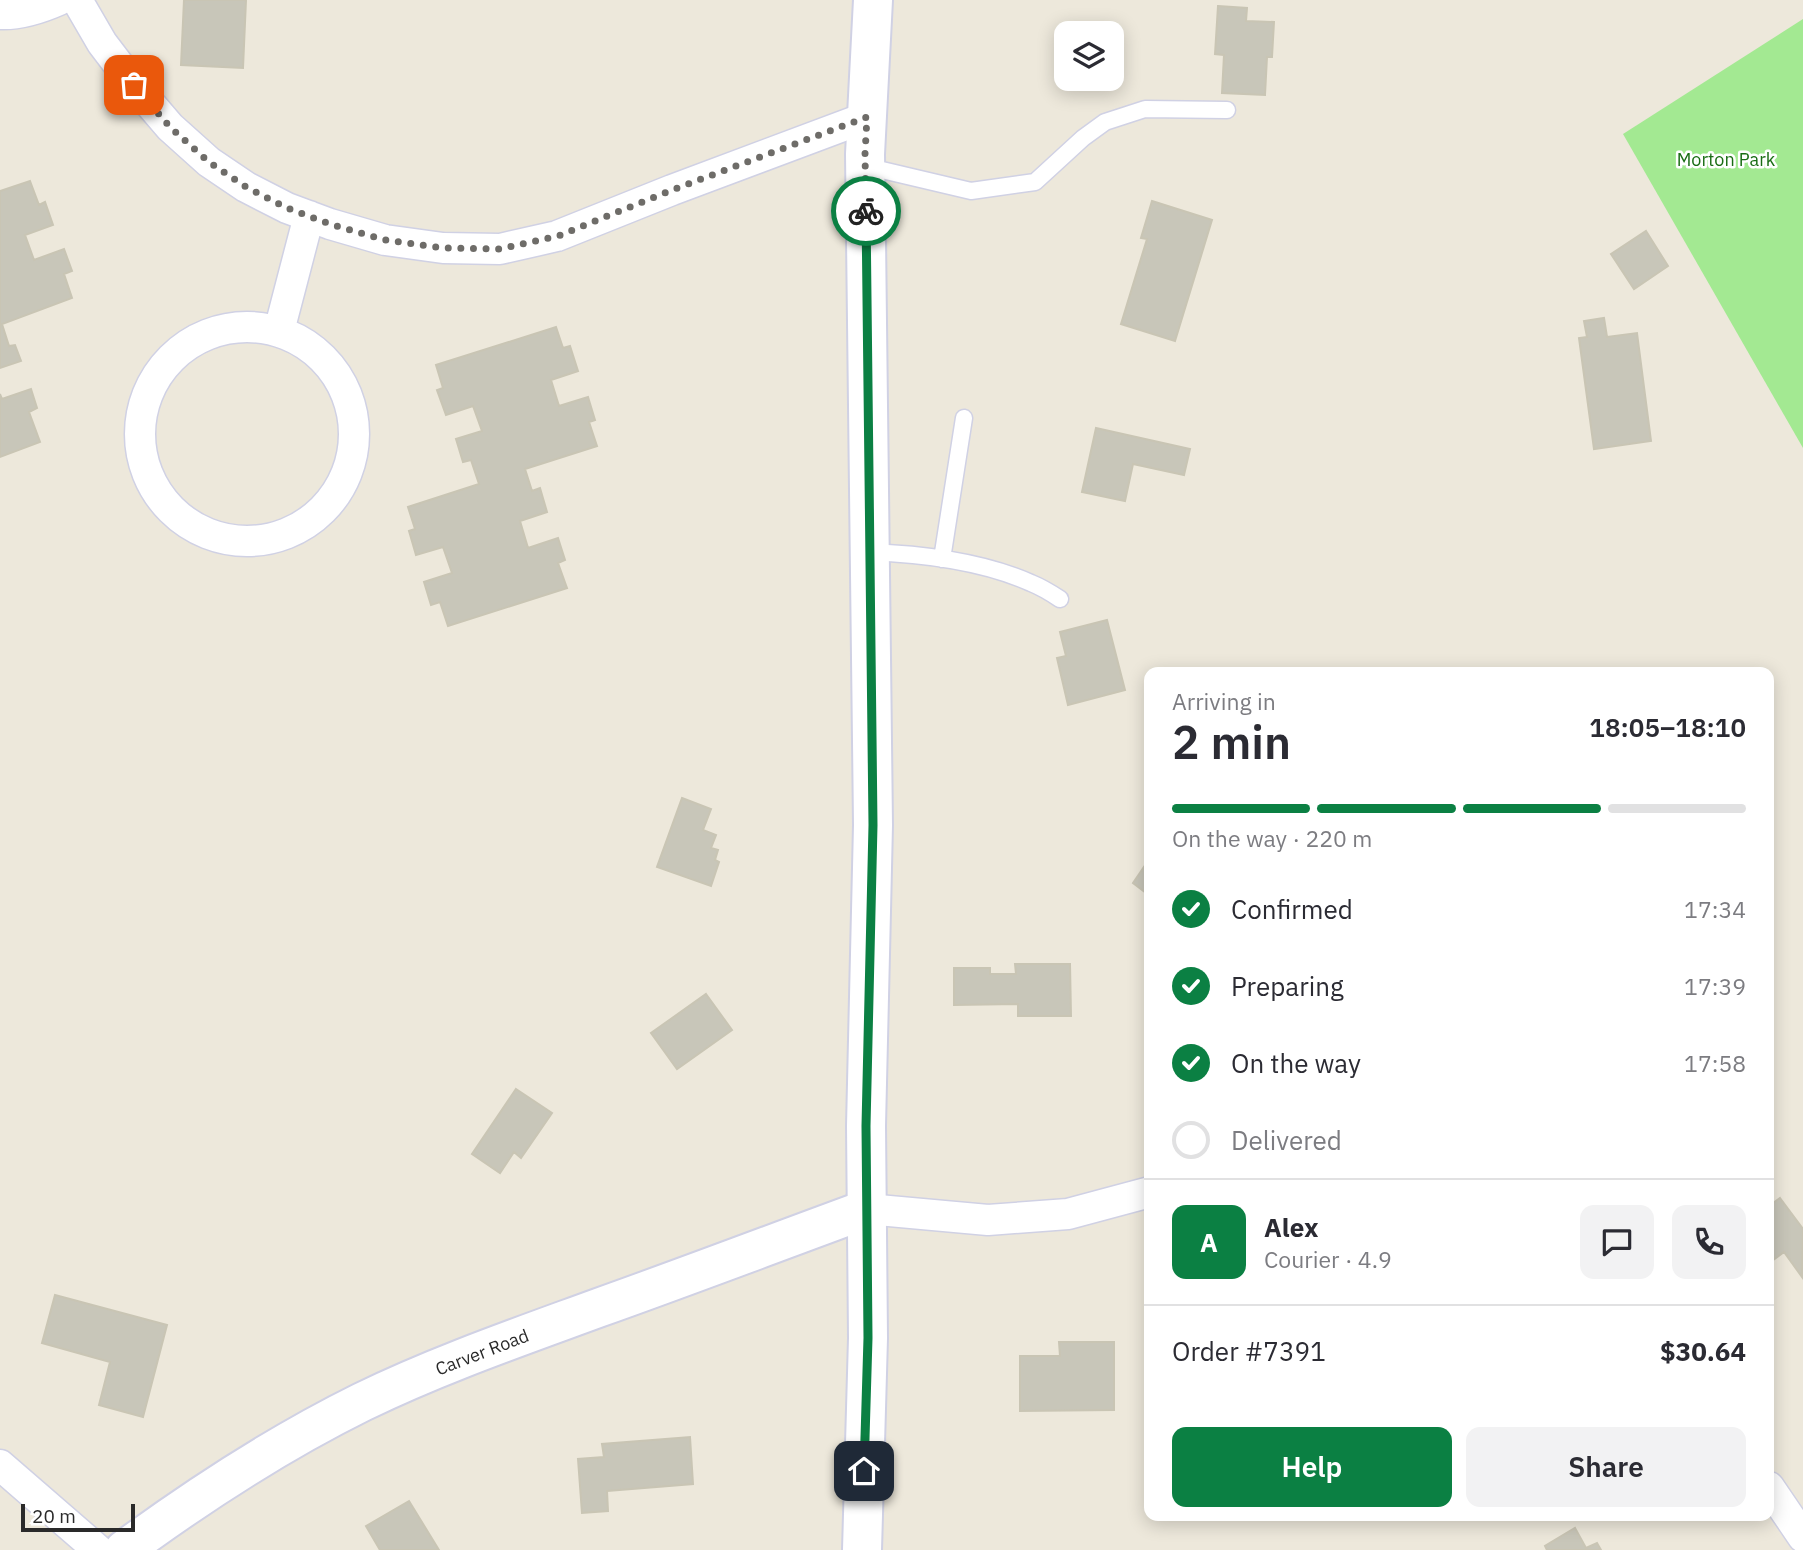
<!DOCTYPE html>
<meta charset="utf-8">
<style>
:root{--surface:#fff;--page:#f2f2f3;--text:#2b2b33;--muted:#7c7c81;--line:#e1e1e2;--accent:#0b8043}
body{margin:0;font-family:"IBM Plex Sans",sans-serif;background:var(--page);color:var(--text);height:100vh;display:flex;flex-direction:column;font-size:26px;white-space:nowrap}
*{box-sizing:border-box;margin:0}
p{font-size:23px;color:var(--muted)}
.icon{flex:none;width:38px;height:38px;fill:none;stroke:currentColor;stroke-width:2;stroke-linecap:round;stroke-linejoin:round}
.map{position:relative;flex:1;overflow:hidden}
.side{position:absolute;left:1144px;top:667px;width:630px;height:854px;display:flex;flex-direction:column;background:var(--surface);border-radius:14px;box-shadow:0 4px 18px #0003}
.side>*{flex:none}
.fabs{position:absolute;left:1054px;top:21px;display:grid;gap:14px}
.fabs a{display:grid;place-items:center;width:70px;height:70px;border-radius:14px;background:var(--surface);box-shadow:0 4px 18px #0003;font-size:35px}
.scale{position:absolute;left:21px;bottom:18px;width:114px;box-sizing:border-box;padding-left:7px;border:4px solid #2a2a2a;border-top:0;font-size:19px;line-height:24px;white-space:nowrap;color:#2a2a2a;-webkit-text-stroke:5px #fff;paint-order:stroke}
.pin{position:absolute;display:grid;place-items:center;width:60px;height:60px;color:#fff;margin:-30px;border-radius:14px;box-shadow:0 4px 10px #0006}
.courier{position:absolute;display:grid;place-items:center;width:70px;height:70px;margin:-35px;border:5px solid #0b8043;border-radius:50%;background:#fff;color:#222;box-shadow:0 2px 9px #0007}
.headline em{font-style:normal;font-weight:600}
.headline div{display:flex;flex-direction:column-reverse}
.headline{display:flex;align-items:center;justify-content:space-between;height:119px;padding:0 28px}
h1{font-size:46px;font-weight:600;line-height:52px}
.bar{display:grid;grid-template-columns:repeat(4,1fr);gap:10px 7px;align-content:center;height:84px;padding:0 28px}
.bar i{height:9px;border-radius:5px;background:var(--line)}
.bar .on{background:var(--accent)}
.bar p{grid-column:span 4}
.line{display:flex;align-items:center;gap:18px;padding:0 28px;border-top:2px solid var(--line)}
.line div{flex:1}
.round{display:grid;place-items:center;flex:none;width:74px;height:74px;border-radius:14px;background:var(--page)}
ol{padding:0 28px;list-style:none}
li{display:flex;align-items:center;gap:21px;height:77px}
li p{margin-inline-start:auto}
li .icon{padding:7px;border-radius:50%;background:var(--accent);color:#fff;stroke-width:4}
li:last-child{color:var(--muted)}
li i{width:38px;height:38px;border:4px solid var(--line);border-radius:50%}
.cta{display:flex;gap:14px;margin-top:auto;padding:14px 28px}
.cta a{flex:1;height:80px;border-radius:14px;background:var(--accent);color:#fff;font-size:28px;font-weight:600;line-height:80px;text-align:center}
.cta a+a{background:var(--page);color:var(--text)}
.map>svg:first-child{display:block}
.green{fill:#a3e992}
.building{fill:#c8c6b9;stroke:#c9c5b4;stroke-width:2}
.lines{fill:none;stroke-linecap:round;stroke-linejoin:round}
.service-casing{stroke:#d0d1e4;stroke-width:19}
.minor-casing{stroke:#d0d1e4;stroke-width:33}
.tertiary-casing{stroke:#d0d1e4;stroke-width:42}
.secondary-casing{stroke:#d0d1e4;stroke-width:42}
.service{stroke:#fff;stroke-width:16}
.minor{stroke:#fff;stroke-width:30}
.tertiary{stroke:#fff;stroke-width:38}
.secondary{stroke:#fff;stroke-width:38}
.done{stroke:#6e6c68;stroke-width:7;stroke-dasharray:0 12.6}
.route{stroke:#0b8043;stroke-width:9}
.labels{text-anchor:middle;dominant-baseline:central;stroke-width:5;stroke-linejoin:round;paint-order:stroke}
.park-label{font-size:18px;fill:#196d14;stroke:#fff}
.street-label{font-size:18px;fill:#2a2a2a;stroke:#fff}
</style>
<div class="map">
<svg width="1803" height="1550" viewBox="0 0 1803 1550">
<rect width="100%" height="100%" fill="#ede8db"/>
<!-- green -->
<path class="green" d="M1803,19v429l-180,-314z"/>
<!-- building -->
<path class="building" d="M184,0h62l-3,68 -62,-3z
M1218,6l29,2 -1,13 28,1 -2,35h-5l-2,38 -43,-2 2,-38 -9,-1z
M30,181l9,24 6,-3 8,23 -28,10 9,25 30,-11 8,22 -8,3 8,24 -70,26 7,22 6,-1 6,16 -21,7v-177z
M1152,201l60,19 -37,121 -54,-17 26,-85 -6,-1z
M1646,231l22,35 -34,23 -23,-35z
M1604,318l3,19 30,-4 14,108 -57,8 -15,-111 8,-1 -3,-16z
M556,327l7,21 7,-2 8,25 -27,9 8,26 29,-9 7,23 -6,2 8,24 -72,23 7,22 8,-3 7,24 -27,9 8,27 30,-10 7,22 -7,3 9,25 -119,38 -8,-24 -9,3 -7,-23 28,-9 -9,-26 -27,8 -7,-24 6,-2 -7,-22 71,-23 -8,-24 -8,2 -7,-23 26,-8 -9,-25 -27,9 -9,-25 6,-2 -7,-23z
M31,389l6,19 -8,4 11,30 -40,15v-63l2,5z
M1096,428l94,21 -6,26 -51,-11 -8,37 -43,-9z
M1107,620l18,70 -57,15 -11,-47 9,-2 -6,-24z
M682,798l29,11 -8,21 13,5 -5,13 7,2 -3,10 4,2 -8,24 -54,-19z
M1150,858v38l-17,-13z
M1015,964h55l1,52h-53v-12l-64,1v-37h36v6h26z
M706,994l26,36 -55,39 -26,-36z
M516,1089l36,24 -31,45 -7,-6 -14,21 -28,-19z
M1780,1198l23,31 -1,48 -18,-25 -15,11v-57z
M55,1295l112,30 -24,92 -44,-12 11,-43 -68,-19z
M1059,1342h55v68l-94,1v-55h40z
M690,1437l3,47 -86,7 1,20 -26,2 -4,-54 26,-2 -2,-13z
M409,1501l30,49h-59l-14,-24z
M1575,1528l11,20 11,-5 4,7h-54l-2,-4z"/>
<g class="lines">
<defs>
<path id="service" d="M865,166l106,25 64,-9 48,-44 22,-16 40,-13 82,1
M869,552c53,2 113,9 162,31 10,4 20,10 29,16
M942,559l22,-141"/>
<path id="minor" d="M77,0l25,43 32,42 36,42 39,35 37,25 41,21 43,16 55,16 58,8 57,1 57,-13 115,-46 195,-73
M0,14c20,1 41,-6 59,-14
M140 434a107 107 0 1 1 214 0a107 107 0 1 1-214 0Z
M279,331l30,-115
M867,1209l121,11 80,-6 82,-22
M0,1465l98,85
M1769,1487l34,50"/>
<path id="tertiary" d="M124,1550c75,-55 155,-107 238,-148 76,-37 157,-65 236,-94 90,-32 179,-66 269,-99"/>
<path id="secondary" d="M862,1550l6,-212 -2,-212 7,-301 -8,-671 8,-154"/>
</defs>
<!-- service casing -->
<use href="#service" class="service-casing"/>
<!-- minor casing -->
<use href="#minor" class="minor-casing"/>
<!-- tertiary casing -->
<use href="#tertiary" class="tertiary-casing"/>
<!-- secondary casing -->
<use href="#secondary" class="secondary-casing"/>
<!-- service -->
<use href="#service" class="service"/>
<!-- minor -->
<use href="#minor" class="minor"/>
<!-- tertiary -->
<use href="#tertiary" class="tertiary"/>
<!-- secondary -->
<use href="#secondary" class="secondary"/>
</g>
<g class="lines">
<!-- done -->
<path class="done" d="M134,85l36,42 39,35 37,25 41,21 43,16 55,16 58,8 57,1 58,-13 114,-46 195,-73 -2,37 1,57"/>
<!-- route -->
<path class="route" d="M864,1471l4,-133 -2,-212 7,-301 -7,-614"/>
</g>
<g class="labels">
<!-- park labels -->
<g class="park-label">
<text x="1726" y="159">Morton Park</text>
</g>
<!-- street labels -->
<g class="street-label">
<text transform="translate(482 1352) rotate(-21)">Carver Road</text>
</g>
</g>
</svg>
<div class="fabs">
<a><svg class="icon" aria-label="layers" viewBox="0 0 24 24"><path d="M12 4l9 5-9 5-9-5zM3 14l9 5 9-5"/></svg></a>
</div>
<div class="scale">20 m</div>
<div class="pin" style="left:134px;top:85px;background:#ea580c"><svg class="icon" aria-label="bag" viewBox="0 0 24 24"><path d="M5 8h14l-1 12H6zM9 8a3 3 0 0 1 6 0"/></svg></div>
<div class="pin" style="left:864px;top:1471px;background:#1f2937"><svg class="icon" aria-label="home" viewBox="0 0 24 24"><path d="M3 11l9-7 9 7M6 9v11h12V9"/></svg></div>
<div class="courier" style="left:866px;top:211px"><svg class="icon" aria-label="bike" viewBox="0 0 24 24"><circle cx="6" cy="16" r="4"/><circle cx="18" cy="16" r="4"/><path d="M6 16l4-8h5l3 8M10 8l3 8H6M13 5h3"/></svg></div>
<section class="side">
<div class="headline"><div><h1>2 min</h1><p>Arriving in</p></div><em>18:05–18:10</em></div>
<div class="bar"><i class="on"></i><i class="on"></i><i class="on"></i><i></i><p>On the way · 220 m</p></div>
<ol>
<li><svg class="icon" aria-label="check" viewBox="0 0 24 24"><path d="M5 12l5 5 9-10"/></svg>Confirmed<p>17:34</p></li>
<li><svg class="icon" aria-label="check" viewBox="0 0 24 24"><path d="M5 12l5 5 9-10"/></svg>Preparing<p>17:39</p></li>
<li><svg class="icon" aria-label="check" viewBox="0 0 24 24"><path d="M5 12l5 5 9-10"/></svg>On the way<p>17:58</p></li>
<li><i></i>Delivered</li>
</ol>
<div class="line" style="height:126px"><b class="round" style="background:var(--accent);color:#fff">A</b><div><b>Alex</b><p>Courier · 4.9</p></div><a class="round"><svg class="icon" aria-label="chat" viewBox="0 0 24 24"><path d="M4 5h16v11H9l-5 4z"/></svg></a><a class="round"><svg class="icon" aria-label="phone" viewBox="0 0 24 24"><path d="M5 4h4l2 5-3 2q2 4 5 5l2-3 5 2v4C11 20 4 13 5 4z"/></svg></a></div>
<div class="line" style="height:91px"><div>Order #7391</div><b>$30.64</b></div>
<div class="cta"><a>Help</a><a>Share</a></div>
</section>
</div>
